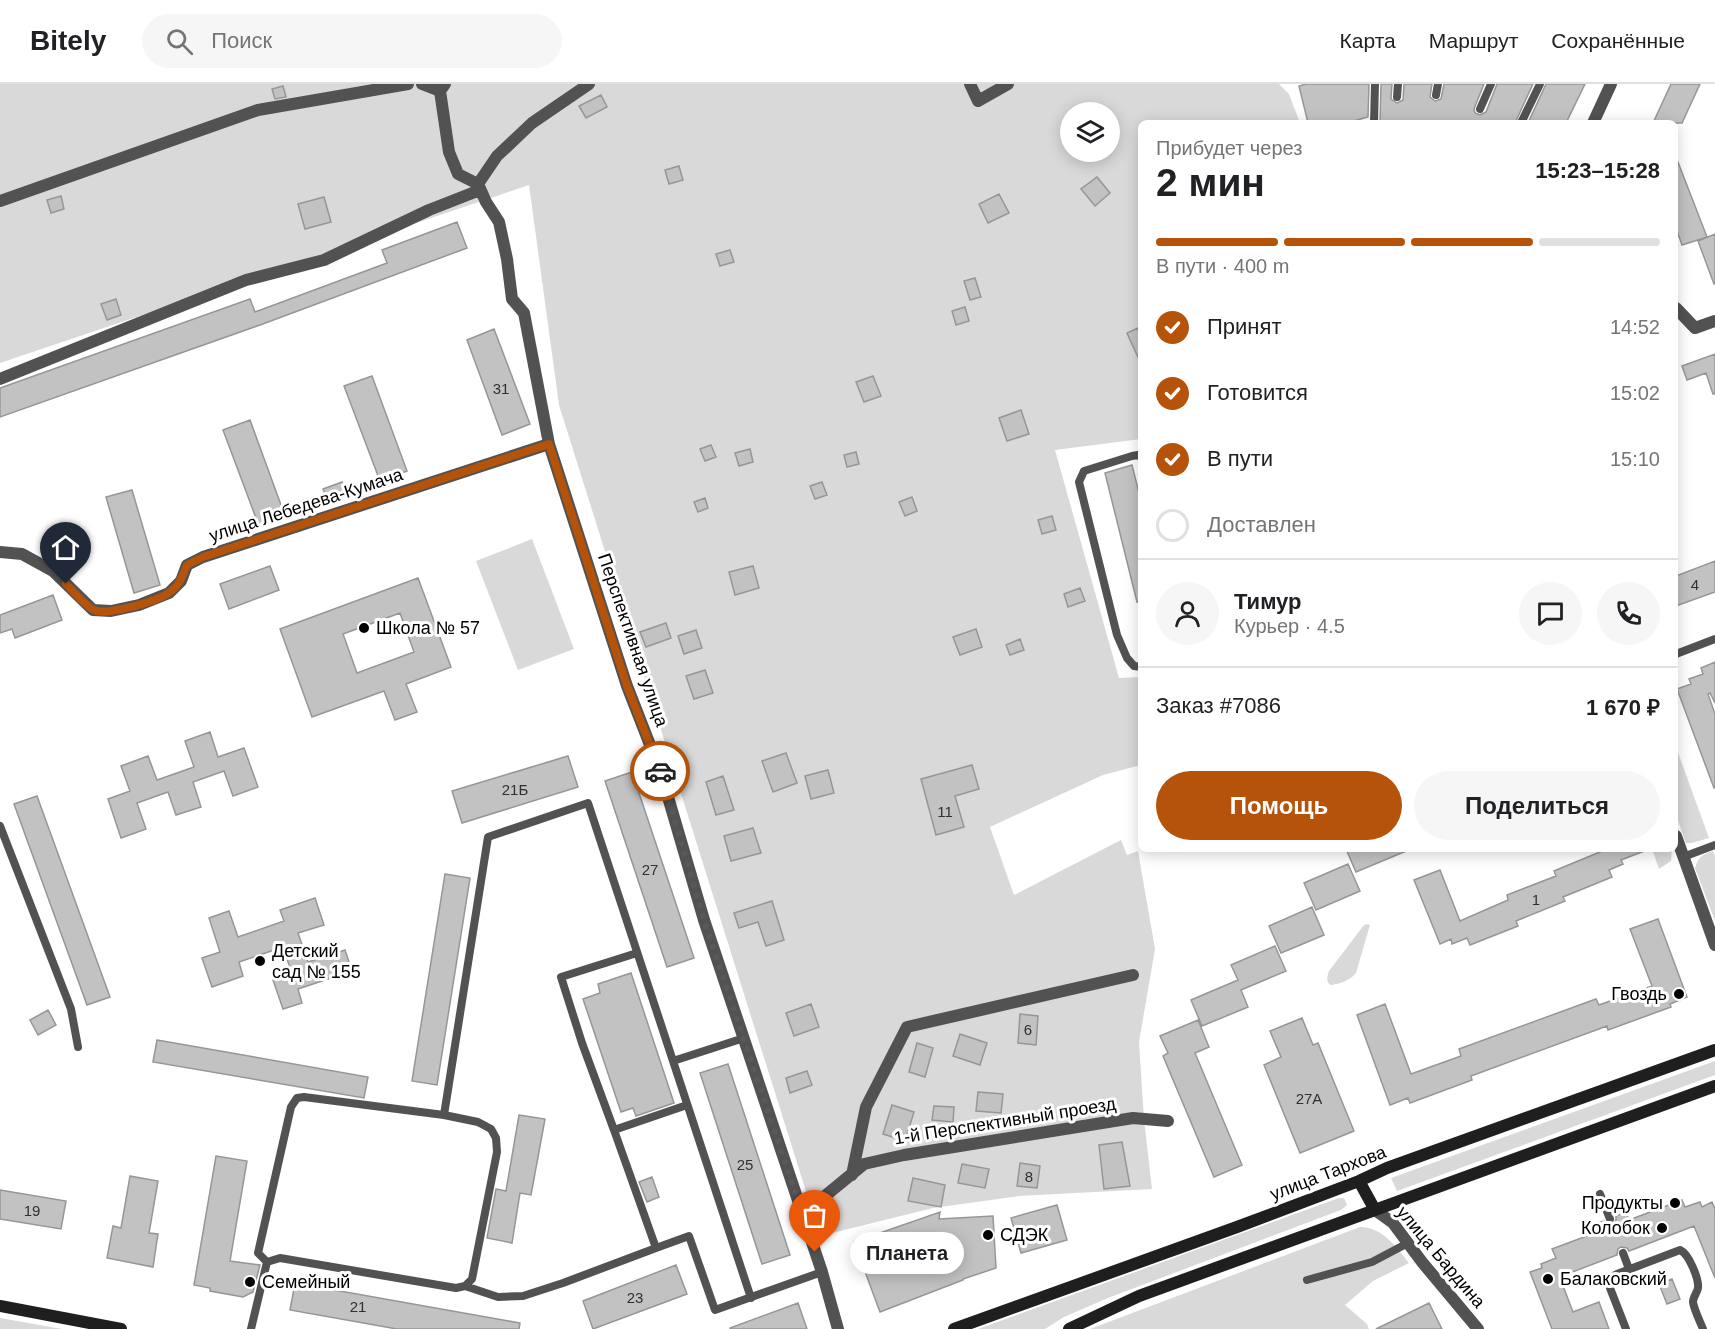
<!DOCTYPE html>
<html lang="ru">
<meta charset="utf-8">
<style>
:root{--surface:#fff;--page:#f6f6f6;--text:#202124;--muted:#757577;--line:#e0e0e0;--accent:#b45309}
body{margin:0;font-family:Helvetica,sans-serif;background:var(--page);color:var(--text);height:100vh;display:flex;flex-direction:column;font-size:22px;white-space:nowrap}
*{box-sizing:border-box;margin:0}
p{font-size:20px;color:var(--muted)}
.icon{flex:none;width:33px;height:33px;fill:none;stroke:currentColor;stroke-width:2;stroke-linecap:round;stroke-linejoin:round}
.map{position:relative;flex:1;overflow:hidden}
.side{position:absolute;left:1138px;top:36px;width:540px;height:732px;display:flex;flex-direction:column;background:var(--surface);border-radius:9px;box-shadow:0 3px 15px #0003}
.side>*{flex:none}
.controls{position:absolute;left:1060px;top:18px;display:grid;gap:12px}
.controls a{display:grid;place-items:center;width:60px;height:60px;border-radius:50%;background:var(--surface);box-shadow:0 3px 15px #0003;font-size:30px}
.pin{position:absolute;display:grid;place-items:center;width:51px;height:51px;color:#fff;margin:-62px -26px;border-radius:50% 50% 50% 0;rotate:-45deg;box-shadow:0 0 6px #0007}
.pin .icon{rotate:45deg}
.courier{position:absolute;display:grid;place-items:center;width:60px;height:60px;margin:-30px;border:4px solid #b45309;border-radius:50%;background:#fff;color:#222;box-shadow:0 2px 8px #0007}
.bubble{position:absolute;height:42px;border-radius:21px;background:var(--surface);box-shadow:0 3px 15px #0003;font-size:20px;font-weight:800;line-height:42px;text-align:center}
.head em{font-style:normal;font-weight:800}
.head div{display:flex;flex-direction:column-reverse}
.head{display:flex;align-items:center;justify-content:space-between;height:102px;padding:0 18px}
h1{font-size:39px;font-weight:800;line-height:45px}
.bar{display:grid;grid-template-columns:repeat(4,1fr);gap:9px 6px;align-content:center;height:72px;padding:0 18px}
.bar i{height:8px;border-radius:4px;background:var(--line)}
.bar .selected{background:var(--accent)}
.bar p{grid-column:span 4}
.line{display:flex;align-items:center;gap:15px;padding:0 18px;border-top:2px solid var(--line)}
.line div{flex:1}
.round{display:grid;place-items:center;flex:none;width:63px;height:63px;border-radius:32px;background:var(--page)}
ol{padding:0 18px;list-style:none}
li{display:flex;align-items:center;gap:18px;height:66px}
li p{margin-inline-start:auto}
li .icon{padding:6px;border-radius:50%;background:var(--accent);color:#fff;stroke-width:4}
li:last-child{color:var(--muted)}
li i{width:33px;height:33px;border:3px solid var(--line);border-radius:50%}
.cta{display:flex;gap:12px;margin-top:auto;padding:12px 18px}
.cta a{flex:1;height:69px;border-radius:36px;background:var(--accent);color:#fff;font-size:24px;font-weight:800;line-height:69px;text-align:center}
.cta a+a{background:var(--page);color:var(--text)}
header{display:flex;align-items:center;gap:36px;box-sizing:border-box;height:84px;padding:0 30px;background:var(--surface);border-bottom:2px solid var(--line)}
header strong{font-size:28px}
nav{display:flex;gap:33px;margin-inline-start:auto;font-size:21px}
.search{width:420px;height:54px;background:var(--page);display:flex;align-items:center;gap:15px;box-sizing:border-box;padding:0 21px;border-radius:33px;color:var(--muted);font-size:22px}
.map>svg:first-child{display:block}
.green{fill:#d9d9d9;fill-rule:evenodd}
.building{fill:#c2c2c2;stroke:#969696;stroke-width:1.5;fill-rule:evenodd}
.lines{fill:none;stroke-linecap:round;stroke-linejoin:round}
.lane{stroke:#525252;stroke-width:8}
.street{stroke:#525252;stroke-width:12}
.secondary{stroke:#1f1f1f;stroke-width:12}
.done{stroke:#595959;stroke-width:6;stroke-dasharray:0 10.8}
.route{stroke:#b45309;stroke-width:8}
.poi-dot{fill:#000;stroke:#fff;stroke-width:2}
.labels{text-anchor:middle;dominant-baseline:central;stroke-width:6;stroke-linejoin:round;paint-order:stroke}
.number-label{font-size:15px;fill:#303030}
.street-label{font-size:18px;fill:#000;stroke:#fff}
.poi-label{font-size:18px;fill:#000;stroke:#fff;text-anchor:start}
</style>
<header>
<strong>Bitely</strong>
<div class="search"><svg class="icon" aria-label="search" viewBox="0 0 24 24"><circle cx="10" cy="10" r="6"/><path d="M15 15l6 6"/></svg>Поиск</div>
<nav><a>Карта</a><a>Маршрут</a><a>Сохранённые</a></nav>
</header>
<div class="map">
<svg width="1715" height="1245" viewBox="0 0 1715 1245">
<rect width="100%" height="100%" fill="#fff"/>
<!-- green -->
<path class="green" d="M0,0h1279l10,10 11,29h-158l-1,316 -86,11 64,228 22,-1v88l-38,10 -113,52 24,68 107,-55 6,15 11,-4 17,98 -16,93 5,78 8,69 -133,7 -86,12 -113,28 -261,-831 -30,-220 -529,178zM1071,28h39v40h-39z
M532,455l42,110 -56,21 -42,-109z
M1676,663l33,91 -17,5h-6l-10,-28z
M1652,765h20l-1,12 -12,8z
M1713,767l2,5v65l-20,-53c3,-11 8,-14 18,-17z
M1367,840l3,1 -14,48c-5,7 -18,12 -26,12 -4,-5 -3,-8 -1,-14l35,-46z
M1715,977v14l-318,116 -6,-13z
M1339,1114h5l3,7 -6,5 -233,88 -44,19 -19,12h-67z
M1360,1143c23,0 36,20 49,36l-36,18 -28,24 22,19 2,5h-279z
M0,1234l62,11h-62z"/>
<!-- building -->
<path class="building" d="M1306,0h63l-1,33 -21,6h-39l-9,-37z
M1381,0h11l-1,15 6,4 6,-3 1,-16h28l-2,13 5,4 6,-2 3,-15h40l-10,25 1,4 5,2 6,-3 11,-28h36l-18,39h-135z
M1546,0h39l-19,39h-38z
M1671,0h29l-18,39h-29z
M283,2l3,11 -11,2 -3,-10z
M601,11l6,12 -21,11 -7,-12z
M1676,73l31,80 -25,8 -6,-17z
M679,82l4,14 -14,4 -4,-14z
M1097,93l13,16 -15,13 -14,-17z
M999,110l10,19 -21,10 -9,-19z
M61,112l3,13 -13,4 -4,-13z
M324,113l7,25 -26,7 -7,-25z
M457,138l10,26 -207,77 -260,92v-29l250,-89 5,13 132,-49 -5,-13z
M1715,150v50h-1l-16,-43z
M730,166l4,12 -14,4 -4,-12z
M975,194l6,19 -11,3 -6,-19z
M116,215l5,16 -14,5 -6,-16z
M965,223l4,14 -13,4 -4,-14z
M1138,244l4,9v29l-15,-33z
M494,245l36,95 -28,11 -35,-95z
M1715,270v40h-2l-7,-21 -19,7 -5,-14z
M372,292l35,95 -27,10 -36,-95z
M873,292l8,20 -17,6 -8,-20z
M1021,326l8,24 -22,7 -8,-23z
M250,336l35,96 -26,10 -36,-96z
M711,361l5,12 -11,4 -5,-12z
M750,365l3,13 -14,4 -4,-13z
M856,368l3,12 -12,3 -3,-12z
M1132,381l10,40v96l-5,1 -32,-129z
M342,398l5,11 -20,8 -4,-12z
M822,398l5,13 -12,4 -5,-13z
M132,406l28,95 -26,8 -28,-96z
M912,413l5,14 -12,5 -6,-14z
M705,414l3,10 -10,4 -4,-10z
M1052,432l4,14 -14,4 -4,-14z
M1715,477v31l-39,14v-30z
M270,482l9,24 -50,19 -9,-25z
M753,482l6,22 -24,7 -6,-23z
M418,494l33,89 -45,17 11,28 -22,8 -11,-29 -72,26 -32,-88zM400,529l14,39 -57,21 -14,-39z
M1080,504l5,13 -17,6 -4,-13z
M53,511l9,25 -47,18 -3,-9 -12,4v-18z
M666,539l5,15 -25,9 -6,-15z
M976,545l6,18 -22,8 -7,-18z
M696,546l6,18 -18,6 -6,-18z
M1020,555l4,11 -14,5 -4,-10z
M1715,578v41l-5,-10 -2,1 7,20v74h-1l-37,-99 14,-5 -2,-5 14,-5 -2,-6z
M705,586l8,23 -19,6 -8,-23z
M210,648l8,25 26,-9 14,39 -25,9 -9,-25 -31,11 8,25 -25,8 -8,-23 -31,11 9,26 -25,9 -13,-39 22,-8 -9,-25 27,-10 9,24 37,-13 -9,-26z
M786,669l11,30 -24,9 -11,-31z
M568,672l10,31 -116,36 -10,-32z
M972,681l7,24 -24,7 9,31 -28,8 -15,-56z
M828,686l6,23 -23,6 -6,-23z
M632,688l62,186 -27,9 -62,-186z
M723,692l11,34 -18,5 -10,-33z
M37,712l73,201 -23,8 -73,-201z
M753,744l8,25 -30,8 -7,-25z
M1346,765h65l-55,23z
M1607,765l40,1 -26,10 2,4 -14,6 3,7 -49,20 2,4 -49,20 2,5 -48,19 -3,-7 -15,6 -1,-5 -11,5 -26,-64 26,-10 20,51 48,-21 -1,-5 49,-19 -2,-5z
M1348,780l12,27 -44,19 -12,-27z
M445,790l25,4 -33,207 -25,-4z
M315,814l9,27 -26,8 10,29 37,-12 7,21 -54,18 4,14 -19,6 -10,-29 19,-6 -9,-27 -44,15 4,14 -31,11 -10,-29 18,-6 -11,-34 20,-7 9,26 46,-16 -4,-11z
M772,817l12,39 -18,6 -8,-24 -19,6 -5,-15z
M1312,823l12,28 -43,18 -12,-27z
M1658,835l29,78 -17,7 1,3 -63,23 -1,-4 -136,50 1,4 -62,23 -2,-5 -18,7 -33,-90 28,-11 26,70 50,-18 -2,-7 137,-50 3,6 53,-19 -22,-57z
M1275,862l11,25 -45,19 7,17 -46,19 -11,-26 47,-20 -7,-15z
M631,889l43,130 -38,13 -3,-8 -12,4 -38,-113 17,-6 -2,-9z
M811,920l8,23 -25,9 -8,-23z
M48,926l8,15 -18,10 -8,-15z
M1020,930l18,2 -2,29 -18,-2z
M1302,934l11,27 5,-2 36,88 -54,22 -36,-88 17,-8 -11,-26z
M1198,936l11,27 -14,6 47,112 -28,12 -51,-121 5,-3 -8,-17z
M960,950l27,9 -7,22 -27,-9z
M157,956l211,37 -4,21 -211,-36z
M917,959l16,5 -8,29 -16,-5z
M728,980l62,191 -28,9 -62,-191z
M807,987l5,14 -22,8 -4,-15z
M978,1008l25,2 -2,19 -25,-2z
M892,1021l22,7 -9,29 -22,-7z
M934,1022l20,1 -1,15 -21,-2z
M519,1031l26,4 -14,76 -11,-2 -8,50 -25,-5 9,-49 10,2z
M1122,1058l8,44 -26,3 -5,-44z
M216,1072l31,5 -17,100 30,4 -7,27 -10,5 -33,-6v-3l-16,-3z
M1020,1079l20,3 -3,22 -20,-2z
M962,1080l27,5 -4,19 -27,-5z
M130,1092l28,5 -9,52 9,1 -5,33 -46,-9 6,-32 8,2z
M652,1093l7,20 -12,5 -8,-20z
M913,1094l32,7 -4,22 -33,-6z
M0,1106l66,11 -5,28 -61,-10z
M1682,1116l3,7 15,-5 2,5 10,-5 3,7v69l-21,-52 -65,25 -2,-3 -6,-1 -3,2 -1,6 -55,21 1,1 -3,1 13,34 26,-10 10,27h-57l-22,-57 12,-4 -1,-4 15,-6 -4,-9 48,-18 -3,-8 7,-2 5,4h4l3,-5v-4l10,-4 3,8z
M1057,1121l10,35 -46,13 -10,-35z
M940,1128l-1,7 54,-3 3,52 -33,11v1l-83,32 -26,-70z
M676,1181l11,29 -94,35 -10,-28z
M1672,1195l8,20 -13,5 -8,-20z
M295,1199l225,40 -1,6h-122l-107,-19z
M798,1219l9,26h-77v-1z
M1429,1219l13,26h-66z"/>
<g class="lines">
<!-- lane -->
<path class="lane" d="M1436,11l2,-11
M1397,13l1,-13
M1480,25l11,-25
M1374,39l1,-39
M1521,39l19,-39
M1142,374l-4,-3 -6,1 -48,15 -5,11 38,153 10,23 7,8 8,1
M1676,570l39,-15
M0,742l71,183 7,38
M1683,773l32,-12
M637,869l-76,24 21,66 32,87 73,-25
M673,977l78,237
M444,1031l44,-278 100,-34 85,258 71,-23
M1600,1110l10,25
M656,1164l33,-12 26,74 107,-38
M1623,1169l6,16
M1307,1196l65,-18 36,-19
M465,1202l33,11 25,-1 40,-13 93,-35 -42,-118
M251,1245l16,-67 -9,-9 33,-146 6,-9 7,-1 140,18 34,7 13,7 5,9 1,14 -25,127 -7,7 -9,2 -176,-30 -13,4
M1626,1245l-16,-41 -1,-5 2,-6 6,-3 63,-24c9,4 19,29 18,38 -1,5 -5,9 -5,14 1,8 7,19 10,27"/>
<!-- street -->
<path class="street" d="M422,0l18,7
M445,0l-5,7 9,61 9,22 20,10 8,18 13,20 8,37 5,40 12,14 25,131 78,242 34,87 43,147 118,352 16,57
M970,0l8,17 30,-17
M1593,39l18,-39
M478,100l19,-28 35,-33 57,-39
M0,117l258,-91 150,-26
M1676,224l19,20 20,-7
M0,295l246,-99 78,-20 105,-50 51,-20
M0,468l22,2 31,17 40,39 18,1 28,-6 30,-12 12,-12 6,-16 16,-8 346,-113
M1676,752l39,109
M852,1091l14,-68 41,-80 226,-52
M1375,1126l18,13 29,39 56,67
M803,1130l61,-50 40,-9 229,-37 35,3"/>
<!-- secondary -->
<path class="secondary" d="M1359,1097l16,29
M0,1222l121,23
M954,1245l283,-102 122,-46 28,-13 328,-118
M1069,1245l70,-33 576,-210"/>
</g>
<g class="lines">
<!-- done -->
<path class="done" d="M660,687l44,149 111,332"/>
<!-- route -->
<path class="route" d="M66,500c6,6 22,24 28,26 13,6 64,-9 76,-18 9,-6 13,-17 17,-27l16,-8 346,-113 78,242 33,85"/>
</g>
<!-- markers -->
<g class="poi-dot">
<circle cx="364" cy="544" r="6"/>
<circle cx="260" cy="877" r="6"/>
<circle cx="1679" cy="910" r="6"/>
<circle cx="1675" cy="1119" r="6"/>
<circle cx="1662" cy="1144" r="6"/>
<circle cx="988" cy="1151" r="6"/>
<circle cx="1548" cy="1195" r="6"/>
<circle cx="250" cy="1198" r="6"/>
</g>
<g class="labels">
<!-- number labels -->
<g class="number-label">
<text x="501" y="304">31</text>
<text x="1695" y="500">4</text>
<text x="515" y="705">21Б</text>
<text x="945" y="727">11</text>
<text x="650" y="785">27</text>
<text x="1536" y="815">1</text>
<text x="1028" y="945">6</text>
<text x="1309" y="1014">27А</text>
<text x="745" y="1080">25</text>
<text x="1029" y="1092">8</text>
<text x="32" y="1126">19</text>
<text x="635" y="1213">23</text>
<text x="358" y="1222">21</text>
</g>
<!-- street labels -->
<g class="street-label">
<text transform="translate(306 421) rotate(-18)">улица Лебедева-Кумача</text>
<text transform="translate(633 556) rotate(71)">Перспективная улица</text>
<text transform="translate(1005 1037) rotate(-9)">1-й Перспективный проезд</text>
<text transform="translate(1328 1089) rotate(-21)">улица Тархова</text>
<text transform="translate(1441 1173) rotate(50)">улица Бардина</text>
</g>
<!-- poi labels -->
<g class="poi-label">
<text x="376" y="544">Школа № 57</text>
<text x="272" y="867">Детский<tspan x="272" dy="21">сад № 155</tspan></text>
<text x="1667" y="910" text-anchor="end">Гвоздь</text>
<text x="1663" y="1119" text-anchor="end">Продукты</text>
<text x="1650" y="1144" text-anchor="end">Колобок</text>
<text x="1000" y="1151">СДЭК</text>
<text x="1560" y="1195">Балаковский</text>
<text x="262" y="1198">Семейный</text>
</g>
</g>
</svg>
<div class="controls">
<a><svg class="icon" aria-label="layers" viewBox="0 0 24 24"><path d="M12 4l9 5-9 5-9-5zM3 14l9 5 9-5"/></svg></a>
</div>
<div class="pin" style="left:815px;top:1168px;background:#ea580c"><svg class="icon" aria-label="bag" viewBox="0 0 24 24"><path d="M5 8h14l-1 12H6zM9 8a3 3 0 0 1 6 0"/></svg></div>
<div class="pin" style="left:66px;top:500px;background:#1f2937"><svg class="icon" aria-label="home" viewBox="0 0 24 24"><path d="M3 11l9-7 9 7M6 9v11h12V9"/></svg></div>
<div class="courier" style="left:660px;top:687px"><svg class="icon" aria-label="car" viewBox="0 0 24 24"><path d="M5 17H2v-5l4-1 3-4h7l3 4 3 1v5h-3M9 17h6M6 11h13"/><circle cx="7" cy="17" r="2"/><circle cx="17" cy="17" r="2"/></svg></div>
<div class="bubble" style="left:850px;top:1148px;width:114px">Планета</div>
<section class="side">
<div class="head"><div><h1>2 мин</h1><p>Прибудет через</p></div><em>15:23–15:28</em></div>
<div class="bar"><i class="selected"></i><i class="selected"></i><i class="selected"></i><i></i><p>В пути · 400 m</p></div>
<ol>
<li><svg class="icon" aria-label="check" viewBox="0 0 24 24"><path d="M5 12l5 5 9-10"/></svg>Принят<p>14:52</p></li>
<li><svg class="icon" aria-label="check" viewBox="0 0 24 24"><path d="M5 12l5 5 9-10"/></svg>Готовится<p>15:02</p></li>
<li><svg class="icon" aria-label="check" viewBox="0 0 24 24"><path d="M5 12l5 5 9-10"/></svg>В пути<p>15:10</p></li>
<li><i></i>Доставлен</li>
</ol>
<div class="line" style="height:108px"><a class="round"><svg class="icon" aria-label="person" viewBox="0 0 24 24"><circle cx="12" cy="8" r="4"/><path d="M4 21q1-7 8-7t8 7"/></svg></a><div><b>Тимур</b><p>Курьер · 4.5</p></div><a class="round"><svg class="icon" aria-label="chat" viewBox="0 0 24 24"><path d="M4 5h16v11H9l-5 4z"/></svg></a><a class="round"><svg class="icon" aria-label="phone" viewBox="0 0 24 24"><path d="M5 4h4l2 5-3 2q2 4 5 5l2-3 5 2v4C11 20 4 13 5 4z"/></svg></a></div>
<div class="line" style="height:78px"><div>Заказ #7086</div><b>1 670 ₽</b></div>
<div class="cta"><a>Помощь</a><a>Поделиться</a></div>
</section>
</div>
